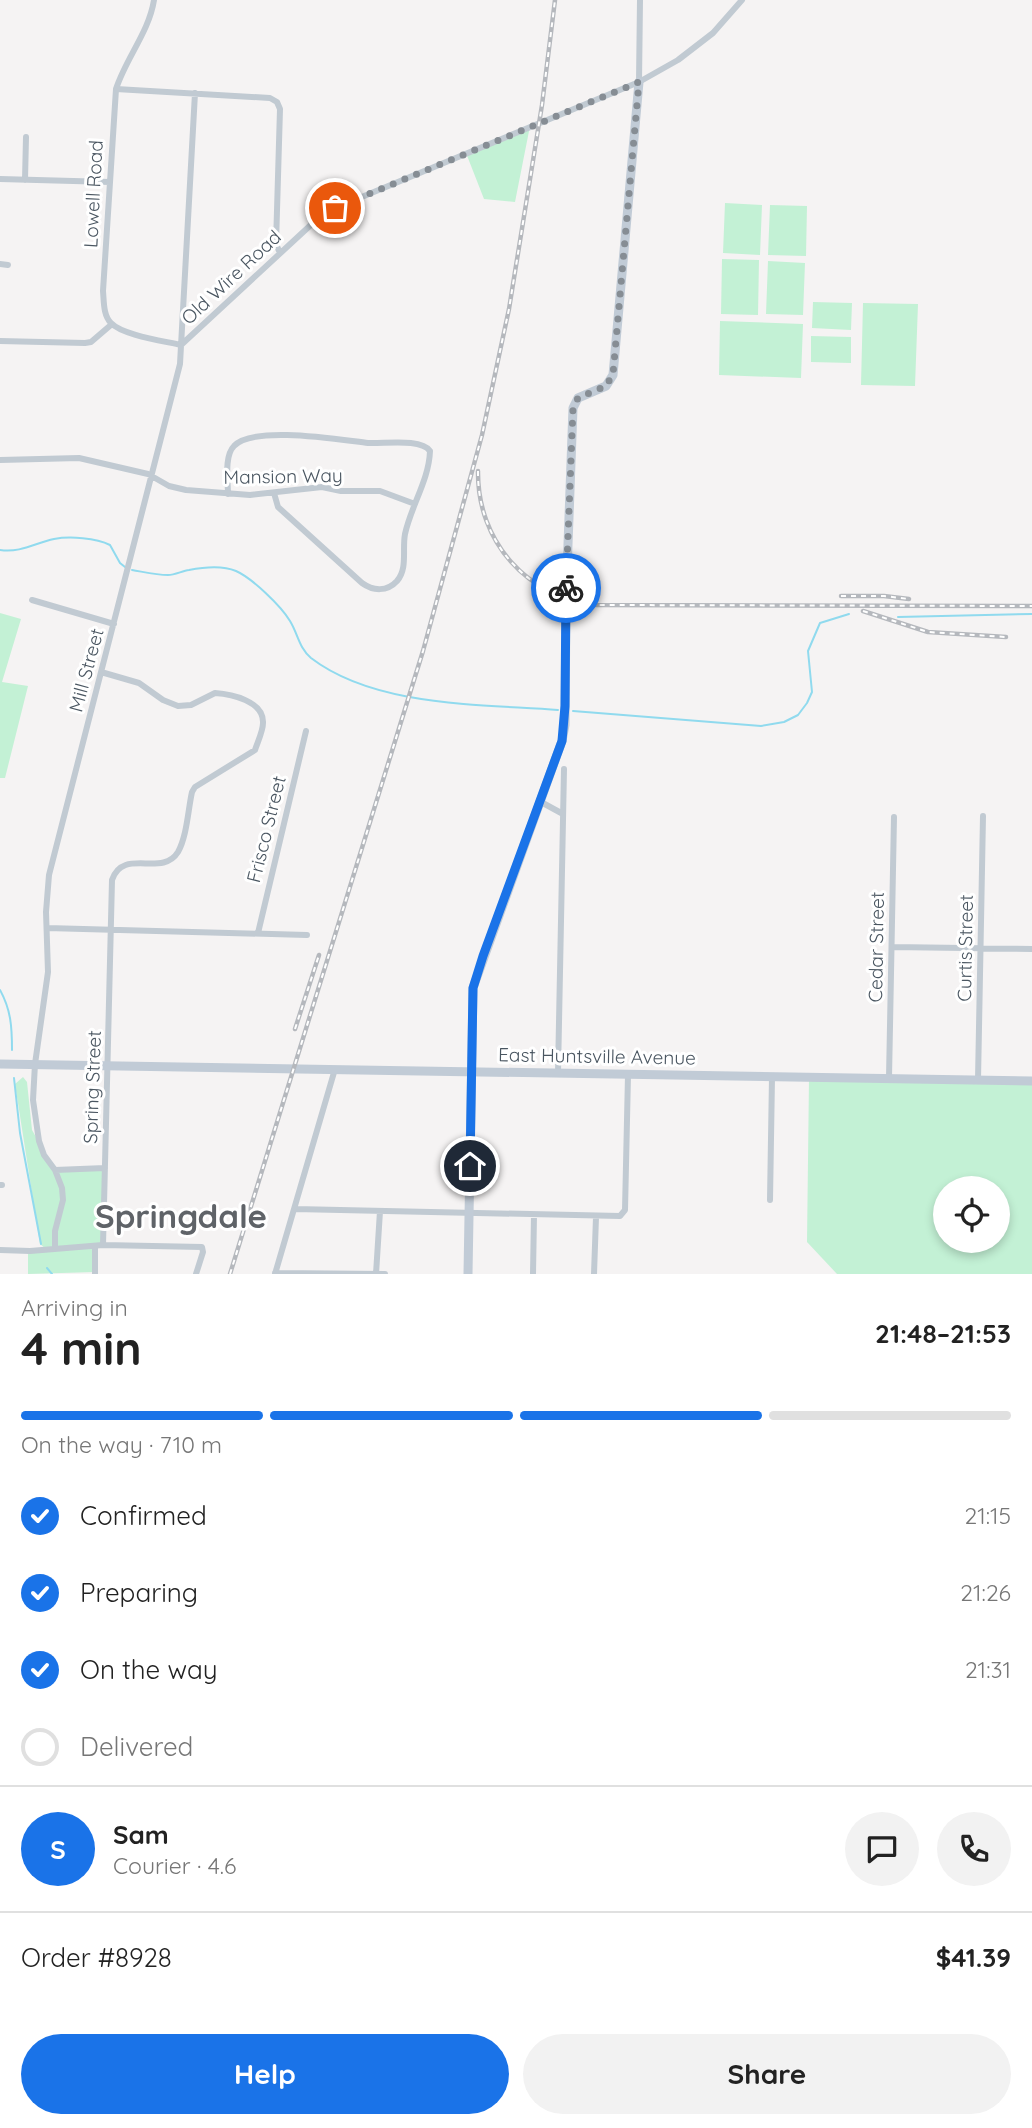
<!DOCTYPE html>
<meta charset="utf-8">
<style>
:root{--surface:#fff;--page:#f2f2f2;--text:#222;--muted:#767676;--line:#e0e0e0;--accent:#1a73e8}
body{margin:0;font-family:Quicksand,sans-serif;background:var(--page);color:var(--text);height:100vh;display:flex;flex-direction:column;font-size:26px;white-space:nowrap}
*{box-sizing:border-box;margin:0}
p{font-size:23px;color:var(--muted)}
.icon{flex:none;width:38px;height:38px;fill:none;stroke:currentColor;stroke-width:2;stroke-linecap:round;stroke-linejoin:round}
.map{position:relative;height:1274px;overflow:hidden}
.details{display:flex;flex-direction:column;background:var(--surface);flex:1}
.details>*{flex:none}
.controls{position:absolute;left:933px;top:1176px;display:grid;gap:14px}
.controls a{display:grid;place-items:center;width:77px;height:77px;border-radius:50%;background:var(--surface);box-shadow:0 4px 10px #0003;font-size:35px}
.pin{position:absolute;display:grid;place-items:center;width:60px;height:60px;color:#fff;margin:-30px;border:4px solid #fff;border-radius:50%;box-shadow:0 2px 7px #0007}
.courier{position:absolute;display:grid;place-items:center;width:70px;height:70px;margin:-35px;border:5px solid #1a73e8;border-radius:50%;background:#fff;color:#222;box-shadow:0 2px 9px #0007}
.summary em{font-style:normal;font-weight:700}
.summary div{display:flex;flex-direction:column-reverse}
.summary{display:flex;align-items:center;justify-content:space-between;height:119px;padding:0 21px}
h1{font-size:46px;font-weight:700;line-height:52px}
.bar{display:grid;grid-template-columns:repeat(4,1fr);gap:10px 7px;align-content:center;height:84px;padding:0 21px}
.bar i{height:9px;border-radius:5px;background:var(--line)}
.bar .selected{background:var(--accent)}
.bar p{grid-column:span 4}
.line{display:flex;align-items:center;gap:18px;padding:0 21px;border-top:2px solid var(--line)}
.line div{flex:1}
.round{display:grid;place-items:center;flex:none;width:74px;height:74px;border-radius:37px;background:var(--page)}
ol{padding:0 21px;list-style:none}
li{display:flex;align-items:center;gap:21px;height:77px}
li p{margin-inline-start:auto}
li .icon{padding:7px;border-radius:50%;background:var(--accent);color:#fff;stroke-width:4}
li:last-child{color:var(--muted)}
li i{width:38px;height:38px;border:4px solid var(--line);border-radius:50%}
.cta{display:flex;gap:14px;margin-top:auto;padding:14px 21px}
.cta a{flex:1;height:80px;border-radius:42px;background:var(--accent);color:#fff;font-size:28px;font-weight:700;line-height:80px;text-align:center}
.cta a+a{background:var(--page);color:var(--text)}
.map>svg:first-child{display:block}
.green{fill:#c3f1d5;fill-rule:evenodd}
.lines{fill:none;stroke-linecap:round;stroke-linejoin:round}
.stream{stroke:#90daee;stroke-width:2}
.street{stroke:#c1cad2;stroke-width:6}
.secondary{stroke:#c1cbd6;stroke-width:9}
.rail-casing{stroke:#b5b8bd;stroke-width:4.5}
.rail{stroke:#fff;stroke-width:2;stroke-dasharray:5;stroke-linecap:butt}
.done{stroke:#868d94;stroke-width:7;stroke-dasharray:0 12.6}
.route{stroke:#1a73e8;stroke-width:9}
.labels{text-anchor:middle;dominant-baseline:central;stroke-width:6;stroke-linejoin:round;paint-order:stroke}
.street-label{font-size:19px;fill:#4a5661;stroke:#fff}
.town-label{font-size:33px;font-weight:bold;fill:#5f6368;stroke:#fff}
</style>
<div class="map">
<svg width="1032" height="1274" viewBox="0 0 1032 1274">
<rect width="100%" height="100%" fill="#f5f3f3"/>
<!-- green -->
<path class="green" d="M530,126l-15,76 -31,-3 -18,-46z
M725,203l37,2 -2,50 -37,-2z
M770,205l37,1 -1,50 -38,-1z
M722,259l37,1 -1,55 -37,-1z
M768,261l37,2 -2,52 -37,-1z
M813,302l39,1 -1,27 -39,-2z
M863,303l55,1 -3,82 -54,-1z
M720,321l83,3 -2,54 -82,-3z
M811,336l40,1v26l-40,-1z
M0,613l21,6 -19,63 26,4 -23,92h-5z
M23,1077l4,5 5,48 23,40 50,-2 -2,77 -8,2v25l-67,2v-23l18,-2 -6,-5 -25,-160z
M809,1078l223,3v193h-195l-30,-32zM945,1188h53v53h-53z"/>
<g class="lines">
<!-- stream -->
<path class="stream" d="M0,550c21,3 35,-7 54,-11 16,-3 42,-1 56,6l10,18 5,4
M132,570c12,2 24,5 36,5 7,0 14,-4 21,-5 15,-3 33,-5 47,1 16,7 45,35 54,50 8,13 9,27 21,37 64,49 169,46 247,52
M898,617l134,-3
M573,711l188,15 23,-4 14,-7 9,-12 5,-11 -4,-41 12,-28 29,-9
M0,990c11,20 12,37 12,60
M14,1078l6,55 21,111
M47,1268l5,6"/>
<!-- street -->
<path class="street" d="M154,0c-5,32 -28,58 -38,89l-13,202c1,10 0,24 8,32 11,12 53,18 70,22
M639,82l1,-82
M116,89l154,9 7,4 3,7 -4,135 4,9
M0,179l110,3
M25,180l1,-43
M0,264l8,1
M0,341l85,2 6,-1 21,-18
M181,345l133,-123 14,-11 311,-129 39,-22 35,-27 29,-33
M0,460l79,-2 69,16 21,12 17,4 64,5 72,-8 19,4h39l35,13
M228,494c0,-13 -4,-38 6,-48 19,-21 107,-6 134,-3 16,1 53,-5 62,8 -1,29 -19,55 -25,83 -3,16 3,34 -8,47 -10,11 -24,10 -35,2l-84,-76 -4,-14
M32,600l82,24
M101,672l38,11 24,17 15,6 13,-1 24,-12c16,1 49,8 48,30 0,8 -5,18 -8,27l-60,37 -3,5c-4,18 -5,44 -14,60 -16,26 -55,-5 -66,28l-9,365
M541,802l22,12
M47,928l260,7
M258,933l48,-202
M892,947l140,2
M558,1073l6,-304
M889,1078l5,-261
M978,1080l5,-264
M55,1170l50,-2
M0,1185h2
M770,1200l2,-123
M295,1209l325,7 5,-6 3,-135
M55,1249v-18l8,-31 -1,-12 -7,-18 -11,-15 -5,-14 -6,-41 2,-36 13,-92 -2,-60 3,-37 131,-511 15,-271
M0,1250l30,1 73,-6 99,2 1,5 -7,22
M275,1273l110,1
M95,1274v-28
M275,1274l60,-205
M376,1274l4,-63
M533,1274l1,-59
M594,1274l2,-57"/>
<!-- secondary -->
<path class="secondary" d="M0,1064l1032,17
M468,1274l5,-286 89,-247 3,-16 1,-126 7,-191 5,-10 28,-12 7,-11 26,-293"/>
<defs>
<path id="rail" d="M478,471c-1,70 49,127 119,134l435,1
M841,596h43l25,3
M863,611l65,21 78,5
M295,1029l24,-74
M230,1274l193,-623 59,-216 27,-126 33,-204 13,-105"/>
</defs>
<!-- rail casing -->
<use href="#rail" class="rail-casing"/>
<!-- rail -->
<use href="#rail" class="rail"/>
</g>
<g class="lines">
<!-- done -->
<path class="done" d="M335,208l304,-126 -26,292 -7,12 -28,12 -5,10 -7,180"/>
<!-- route -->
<path class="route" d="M470,1166l3,-178 10,-32 79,-215 3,-35 1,-118"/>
</g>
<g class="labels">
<!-- street labels -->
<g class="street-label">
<text transform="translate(93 194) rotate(-87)">Lowell Road</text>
<text transform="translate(231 277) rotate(-43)">Old Wire Road</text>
<text transform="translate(283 476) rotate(-1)">Mansion Way</text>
<text transform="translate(86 670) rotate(-75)">Mill Street</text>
<text transform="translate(266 829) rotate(-76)">Frisco Street</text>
<text transform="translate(876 947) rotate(-89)">Cedar Street</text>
<text transform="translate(965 948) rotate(-89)">Curtis Street</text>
<text transform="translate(597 1056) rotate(1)">East Huntsville Avenue</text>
<text transform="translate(92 1087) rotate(-88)">Spring Street</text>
</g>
<!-- town labels -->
<g class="town-label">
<text x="181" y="1215">Springdale</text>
</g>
</g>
</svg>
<div class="controls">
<a><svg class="icon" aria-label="locate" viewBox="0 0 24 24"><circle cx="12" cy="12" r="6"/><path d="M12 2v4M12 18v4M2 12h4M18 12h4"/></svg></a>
</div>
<div class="pin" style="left:335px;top:208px;background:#ea580c"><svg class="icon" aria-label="bag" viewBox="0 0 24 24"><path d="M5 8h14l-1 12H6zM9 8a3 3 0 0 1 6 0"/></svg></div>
<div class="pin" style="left:470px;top:1166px;background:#1f2937"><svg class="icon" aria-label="home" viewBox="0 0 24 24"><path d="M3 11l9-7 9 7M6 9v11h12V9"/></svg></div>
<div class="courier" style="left:566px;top:588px"><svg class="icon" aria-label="bike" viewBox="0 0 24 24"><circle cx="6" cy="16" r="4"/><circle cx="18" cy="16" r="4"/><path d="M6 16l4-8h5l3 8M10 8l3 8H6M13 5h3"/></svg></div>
</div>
<section class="details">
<div class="summary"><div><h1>4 min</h1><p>Arriving in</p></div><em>21:48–21:53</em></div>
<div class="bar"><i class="selected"></i><i class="selected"></i><i class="selected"></i><i></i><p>On the way · 710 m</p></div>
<ol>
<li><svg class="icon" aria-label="check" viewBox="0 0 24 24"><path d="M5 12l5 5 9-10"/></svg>Confirmed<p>21:15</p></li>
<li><svg class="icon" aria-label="check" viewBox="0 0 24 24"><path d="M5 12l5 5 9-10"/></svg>Preparing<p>21:26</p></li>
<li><svg class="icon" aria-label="check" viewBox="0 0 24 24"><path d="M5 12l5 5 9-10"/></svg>On the way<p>21:31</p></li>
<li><i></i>Delivered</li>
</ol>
<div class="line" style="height:126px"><b class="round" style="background:var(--accent);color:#fff">S</b><div><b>Sam</b><p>Courier · 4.6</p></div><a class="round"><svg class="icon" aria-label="chat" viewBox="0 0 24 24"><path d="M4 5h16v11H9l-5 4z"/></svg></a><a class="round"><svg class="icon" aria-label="phone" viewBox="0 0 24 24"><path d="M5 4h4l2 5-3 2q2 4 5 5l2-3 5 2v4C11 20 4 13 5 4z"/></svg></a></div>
<div class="line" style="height:91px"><div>Order #8928</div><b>$41.39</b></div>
<div class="cta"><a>Help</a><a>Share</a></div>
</section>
